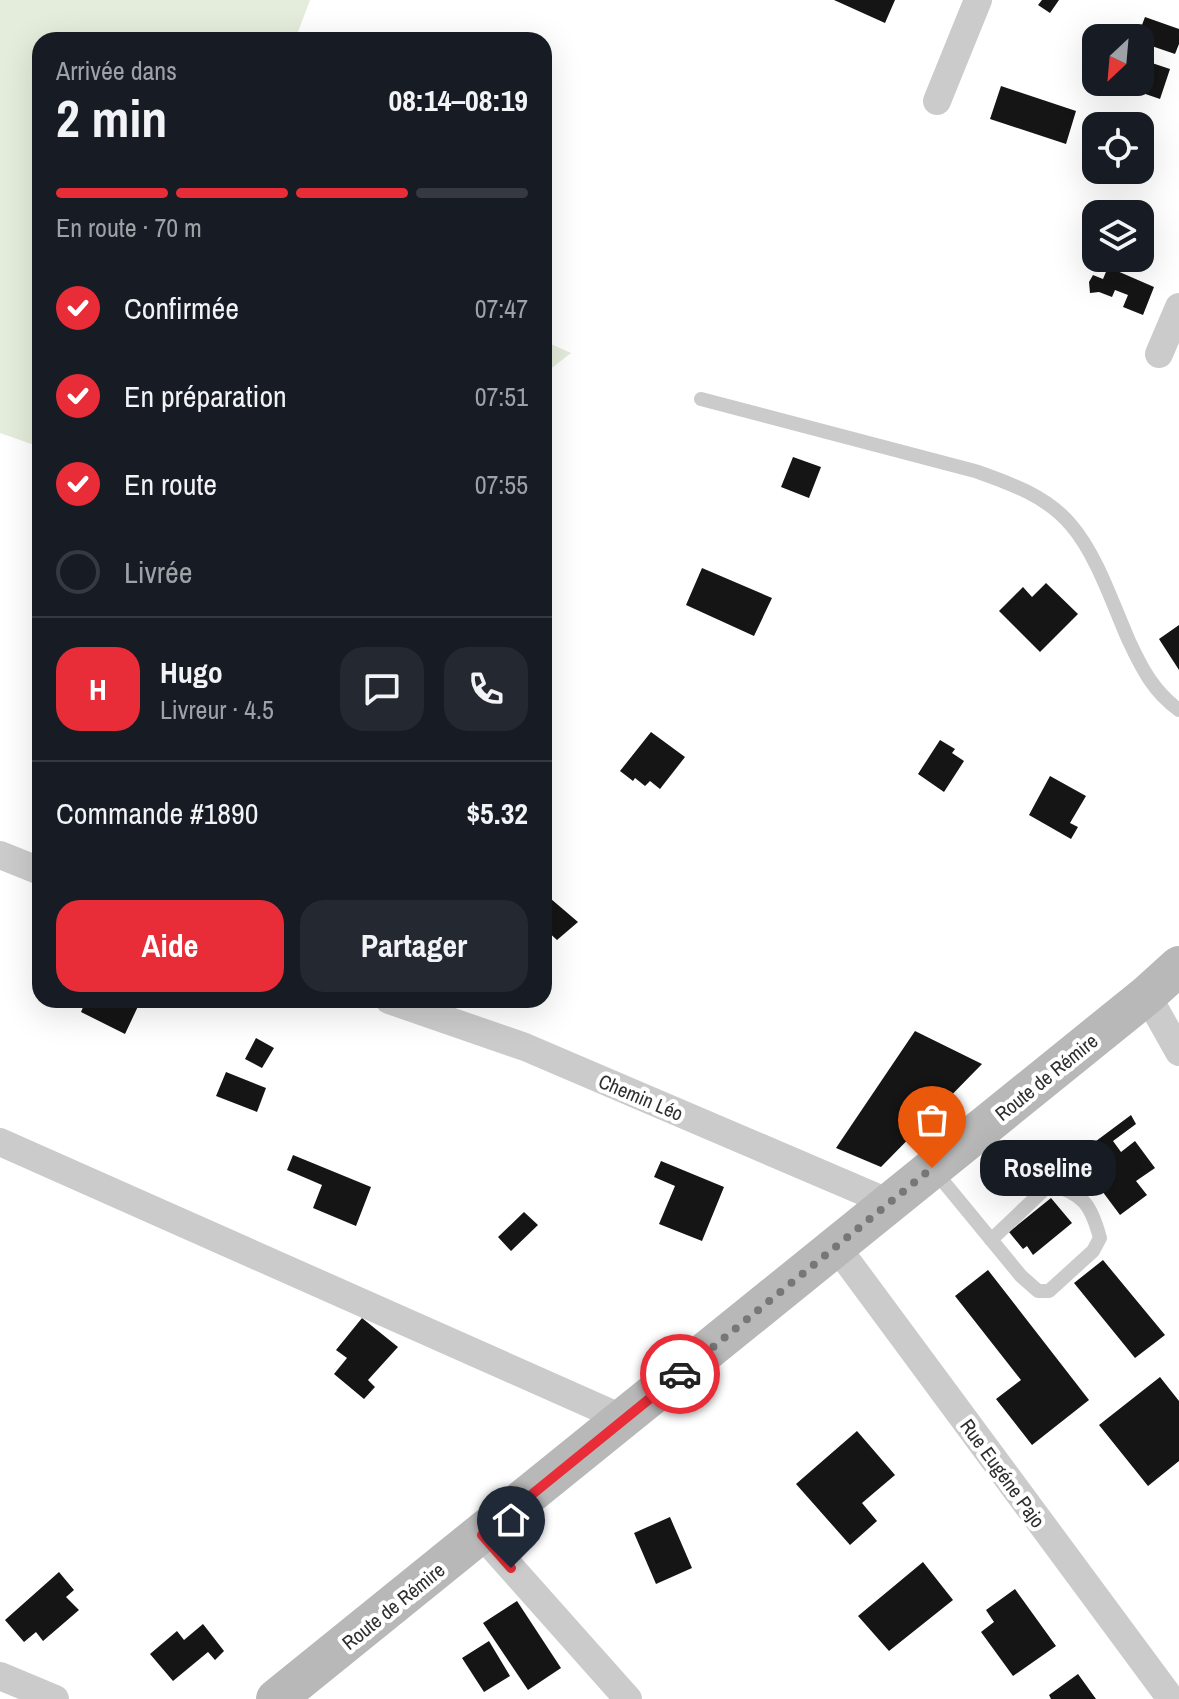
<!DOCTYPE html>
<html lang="fr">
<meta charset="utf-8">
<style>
:root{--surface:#171b24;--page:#242831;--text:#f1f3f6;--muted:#9ea1a6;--line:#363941;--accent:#e82d38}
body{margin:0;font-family:"Archivo Narrow",sans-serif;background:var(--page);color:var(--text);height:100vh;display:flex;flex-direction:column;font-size:30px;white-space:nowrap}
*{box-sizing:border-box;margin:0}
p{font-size:26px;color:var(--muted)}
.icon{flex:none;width:44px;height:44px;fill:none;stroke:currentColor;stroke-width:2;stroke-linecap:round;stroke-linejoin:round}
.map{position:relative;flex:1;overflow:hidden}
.panel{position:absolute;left:32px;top:32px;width:520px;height:976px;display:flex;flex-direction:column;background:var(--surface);border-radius:24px;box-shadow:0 8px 32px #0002}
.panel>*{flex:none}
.needle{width:52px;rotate:206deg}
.tools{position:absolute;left:1082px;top:24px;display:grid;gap:16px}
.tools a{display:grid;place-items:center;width:72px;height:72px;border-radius:16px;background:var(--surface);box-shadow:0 8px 32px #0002;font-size:40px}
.pin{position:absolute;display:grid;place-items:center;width:68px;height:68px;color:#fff;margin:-82px -34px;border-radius:50% 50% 50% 0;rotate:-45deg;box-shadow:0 0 8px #0007}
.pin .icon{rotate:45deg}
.courier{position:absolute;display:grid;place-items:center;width:80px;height:80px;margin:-40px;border:6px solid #e82d38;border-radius:50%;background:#fff;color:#222;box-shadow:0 2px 10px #0007}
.bubble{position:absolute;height:56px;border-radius:24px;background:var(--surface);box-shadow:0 8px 32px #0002;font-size:26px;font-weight:700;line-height:56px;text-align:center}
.headline em{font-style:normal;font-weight:700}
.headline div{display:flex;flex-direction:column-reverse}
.headline{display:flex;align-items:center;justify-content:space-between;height:136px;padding:0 24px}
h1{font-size:52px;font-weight:700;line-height:60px}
.bar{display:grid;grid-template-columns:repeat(4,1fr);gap:12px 8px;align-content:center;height:96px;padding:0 24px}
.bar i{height:10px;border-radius:6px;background:var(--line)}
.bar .active{background:var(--accent)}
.bar p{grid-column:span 4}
.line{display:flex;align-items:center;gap:20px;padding:0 24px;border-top:2px solid var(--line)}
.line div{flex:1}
.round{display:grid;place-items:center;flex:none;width:84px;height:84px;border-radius:24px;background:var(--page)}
ol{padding:0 24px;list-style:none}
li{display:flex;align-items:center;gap:24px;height:88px}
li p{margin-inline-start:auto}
li .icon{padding:8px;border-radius:50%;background:var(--accent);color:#fff;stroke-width:4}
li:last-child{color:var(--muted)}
li i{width:44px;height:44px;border:4px solid var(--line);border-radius:50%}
.action{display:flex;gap:16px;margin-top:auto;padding:16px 24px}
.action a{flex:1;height:92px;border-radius:24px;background:var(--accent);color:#fff;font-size:32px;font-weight:700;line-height:92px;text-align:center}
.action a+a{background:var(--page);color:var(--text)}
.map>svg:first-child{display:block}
.green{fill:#e4ecdb}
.building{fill:#151515}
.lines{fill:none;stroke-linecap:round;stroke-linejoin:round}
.lane{stroke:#cbcbcb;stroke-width:14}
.street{stroke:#cbcbcb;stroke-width:28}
.secondary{stroke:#b8b8b8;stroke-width:40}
.done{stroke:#777;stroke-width:8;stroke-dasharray:0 14.4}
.route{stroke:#e82d38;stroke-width:10}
.labels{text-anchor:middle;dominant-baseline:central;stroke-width:8;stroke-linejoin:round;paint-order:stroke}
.street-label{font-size:20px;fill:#2e2e2e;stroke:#fff}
</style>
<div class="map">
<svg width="1179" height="1699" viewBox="0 0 1179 1699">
<rect width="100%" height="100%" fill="#fff"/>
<!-- green -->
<path class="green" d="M0,0h310l-15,40h-255v407l-40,-14z
M544,341l27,12 -27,21z"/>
<!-- building -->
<path class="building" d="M834,0h61l-10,23z
M1042,0h17l-9,13 -12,-8z
M1145,17l34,12v15l-4,10 -35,-12v-4h-3z
M1140,59l30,10 -10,30 -35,-12 1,-5h14z
M1001,86l75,25 -10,33 -76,-25z
M1108,267l46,20 -11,28 -20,-8 5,-12 -13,-5 -3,7 -13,-5 -9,1 -1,-11 4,-7 10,4z
M793,457l28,10 -12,31 -28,-11z
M702,568l70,30 -18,38 -68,-31z
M1046,583l32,31 -38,38 -41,-41 24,-24 9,10z
M1179,625v45l-20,-31z
M651,732l34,25 -25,32 -10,-8 -5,5 -10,-8 -2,3 -13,-10z
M940,740l15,9 -3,4 12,8 -20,31 -26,-18z
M1050,776l36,20 -16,27 8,4 -7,12 -42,-24z
M544,893l34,29 -21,18 -13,-12z
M86,1000h55l-16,34 -44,-22z
M915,1031l67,33 -101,103 -45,-19z
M256,1038l18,10 -12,20 -17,-9z
M226,1072l40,16 -9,24 -41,-16z
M1131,1115l5,9 -23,17 8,11 14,-11 20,27 -19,13 11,14 -27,20 -44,-59z
M293,1155l78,32 -15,39 -43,-18 9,-23 -35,-15z
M661,1161l63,26 -22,54 -43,-17 16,-38 -21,-9z
M1051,1198l21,25 -39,32 -6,-9 -4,3 -14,-17z
M524,1212l14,13 -27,26 -13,-14z
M1103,1260l62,75 -30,23 -61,-75z
M988,1270l101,130 -57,45 -36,-46 25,-19 -66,-84z
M362,1318l36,29 -30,33 7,7 -11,12 -30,-25 13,-16 -11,-8z
M1160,1377l19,24v60l-31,25 -49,-61z
M857,1431l38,44 -33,28 15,18 -27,24 -54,-61z
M670,1517l22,51 -36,16 -22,-51z
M923,1562l30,38 -64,51 -31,-35z
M59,1572l15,18 -8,7 13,13 -36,31 -7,-9 -12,10 -19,-22z
M1015,1589l41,57 -43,30 -32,-44 13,-10 -8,-12z
M517,1601l44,67 -33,22 -45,-67z
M203,1624l21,27 -9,9 -7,-8 -35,29 -23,-27 27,-23 7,9z
M489,1641l21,35 -26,16 -22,-34z
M1078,1674l18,25h-45l-2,-4z"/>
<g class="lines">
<!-- lane -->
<path class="lane" d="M701,399l274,72c34,12 72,25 96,54 26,30 42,80 58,116 13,28 25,51 50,69
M933,1169l88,107 17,15h11l44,-40 7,-13c-9,-33 -16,-44 -50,-54l-59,56"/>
<!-- street -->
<path class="street" d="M937,101l41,-101
M1159,354l20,-47
M0,855l40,16
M1147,995l32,57
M389,1000l136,47 365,156
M0,1142l624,277
M836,1246l335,453
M482,1535l146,164
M0,1676l55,23"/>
<!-- secondary -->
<path class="secondary" d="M276,1699l871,-704 32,-29"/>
</g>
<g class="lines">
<!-- done -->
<path class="done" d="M680,1374l252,-206"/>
<!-- route -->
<path class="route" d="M511,1568l-29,-33 198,-161"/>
</g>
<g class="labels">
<!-- street labels -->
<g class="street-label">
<text transform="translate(1046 1077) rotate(-39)">Route de Rémire</text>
<text transform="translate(641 1097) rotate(23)">Chemin Léo</text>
<text transform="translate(1003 1473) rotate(54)">Rue Eugéne Pajo</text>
<text transform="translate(393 1606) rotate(-39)">Route de Rémire</text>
</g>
</g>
</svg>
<div class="tools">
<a><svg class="needle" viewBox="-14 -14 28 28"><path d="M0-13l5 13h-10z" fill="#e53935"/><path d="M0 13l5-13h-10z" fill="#9ea1a6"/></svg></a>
<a><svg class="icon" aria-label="locate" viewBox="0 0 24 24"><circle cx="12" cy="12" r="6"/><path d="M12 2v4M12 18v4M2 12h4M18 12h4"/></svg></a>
<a><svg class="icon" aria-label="layers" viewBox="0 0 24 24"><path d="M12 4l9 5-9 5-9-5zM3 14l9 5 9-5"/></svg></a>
</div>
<div class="pin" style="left:932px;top:1168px;background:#ea580c"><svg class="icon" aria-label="bag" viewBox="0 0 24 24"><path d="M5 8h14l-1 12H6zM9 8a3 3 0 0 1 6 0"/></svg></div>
<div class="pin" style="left:511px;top:1568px;background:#1f2937"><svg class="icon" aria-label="home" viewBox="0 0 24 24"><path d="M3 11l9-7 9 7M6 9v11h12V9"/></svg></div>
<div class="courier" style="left:680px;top:1374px"><svg class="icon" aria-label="car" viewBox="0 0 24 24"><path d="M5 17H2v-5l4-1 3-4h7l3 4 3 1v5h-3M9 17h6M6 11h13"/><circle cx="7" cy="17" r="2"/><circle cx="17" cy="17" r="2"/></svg></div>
<div class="bubble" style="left:980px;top:1140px;width:136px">Roseline</div>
<section class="panel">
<div class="headline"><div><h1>2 min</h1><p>Arrivée dans</p></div><em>08:14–08:19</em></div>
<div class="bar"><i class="active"></i><i class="active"></i><i class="active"></i><i></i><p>En route · 70 m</p></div>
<ol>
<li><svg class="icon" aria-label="check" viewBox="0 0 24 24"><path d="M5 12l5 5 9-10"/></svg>Confirmée<p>07:47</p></li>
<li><svg class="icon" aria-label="check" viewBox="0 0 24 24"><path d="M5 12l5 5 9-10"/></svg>En préparation<p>07:51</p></li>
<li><svg class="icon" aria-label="check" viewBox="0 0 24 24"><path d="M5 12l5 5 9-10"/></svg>En route<p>07:55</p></li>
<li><i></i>Livrée</li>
</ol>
<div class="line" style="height:144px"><b class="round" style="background:var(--accent);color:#fff">H</b><div><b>Hugo</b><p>Livreur · 4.5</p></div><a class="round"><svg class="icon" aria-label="chat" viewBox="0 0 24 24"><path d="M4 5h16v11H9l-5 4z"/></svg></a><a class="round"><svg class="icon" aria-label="phone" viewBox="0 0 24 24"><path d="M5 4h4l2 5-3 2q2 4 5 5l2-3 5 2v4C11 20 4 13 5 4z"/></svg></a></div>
<div class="line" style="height:104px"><div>Commande #1890</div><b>$5.32</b></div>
<div class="action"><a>Aide</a><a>Partager</a></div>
</section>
</div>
